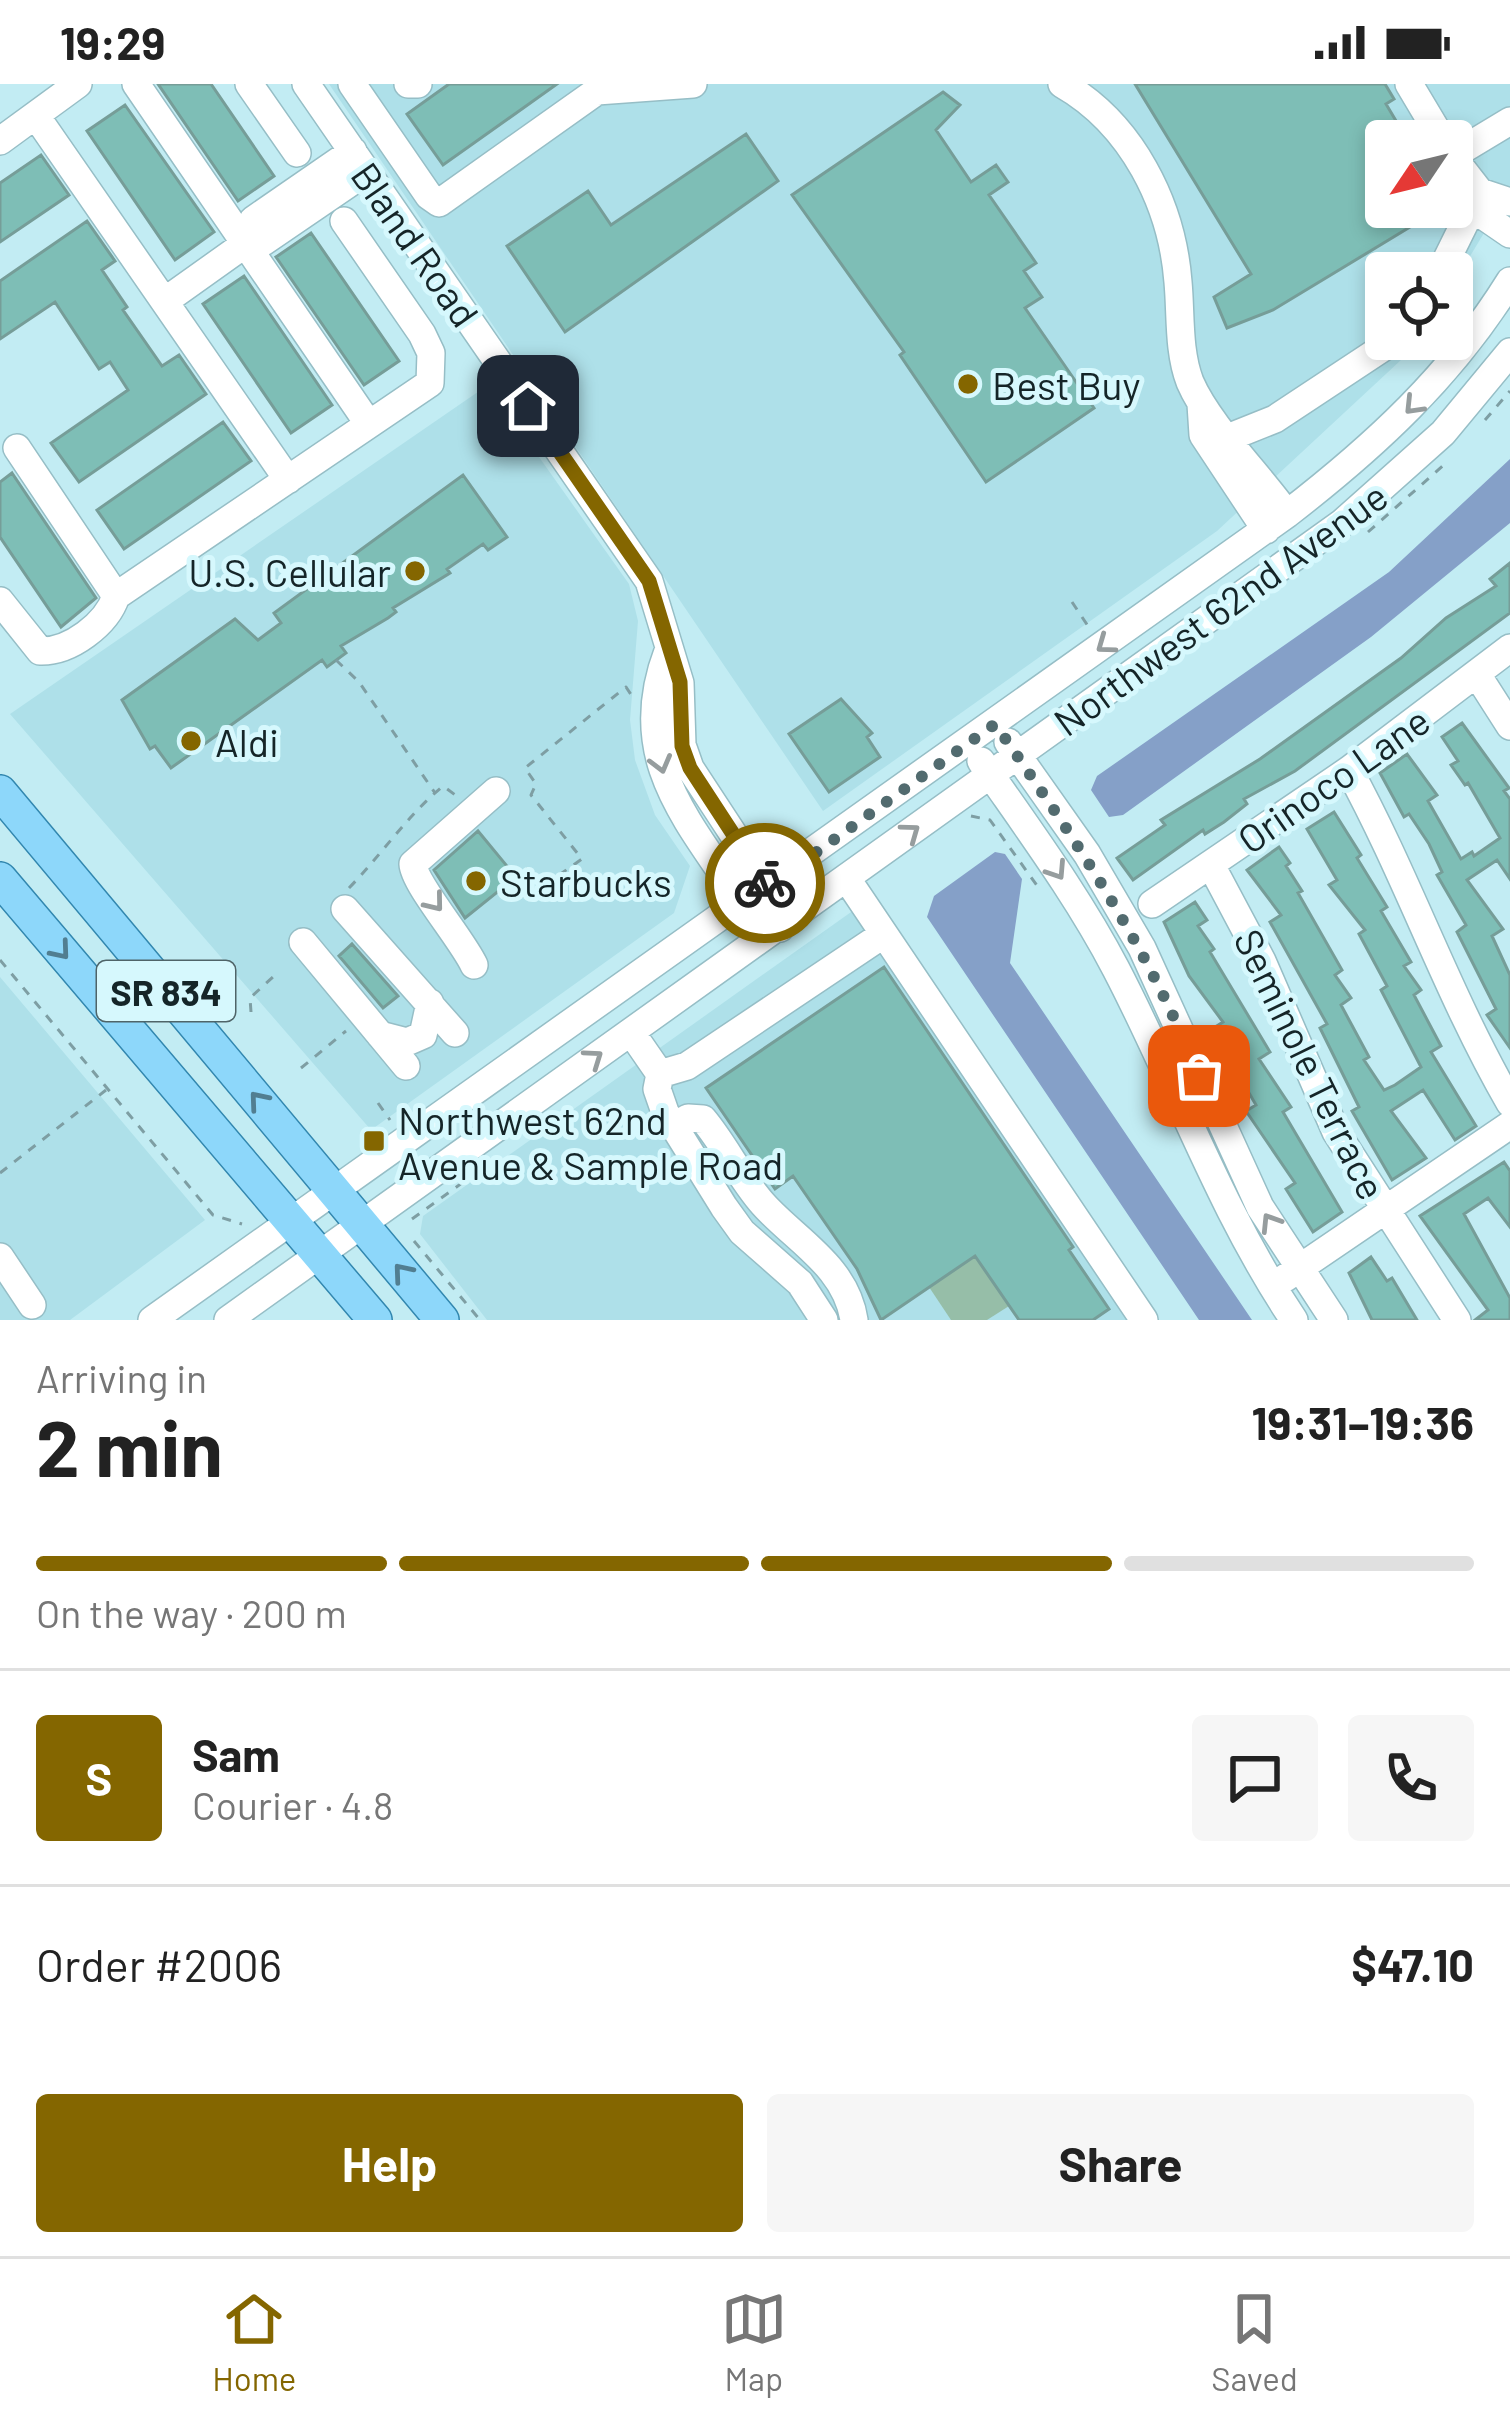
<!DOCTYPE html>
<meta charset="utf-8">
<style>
:root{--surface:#fff;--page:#f6f6f6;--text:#222;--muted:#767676;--line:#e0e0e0;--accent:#846600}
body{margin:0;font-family:Barlow,sans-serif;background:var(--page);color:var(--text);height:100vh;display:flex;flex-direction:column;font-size:45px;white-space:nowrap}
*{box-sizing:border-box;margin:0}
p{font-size:39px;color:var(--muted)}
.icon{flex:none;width:66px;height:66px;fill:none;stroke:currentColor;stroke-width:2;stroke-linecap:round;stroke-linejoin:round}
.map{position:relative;height:1236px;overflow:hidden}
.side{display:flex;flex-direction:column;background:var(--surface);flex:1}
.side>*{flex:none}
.needle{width:78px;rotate:235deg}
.buttons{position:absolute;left:1365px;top:36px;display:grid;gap:24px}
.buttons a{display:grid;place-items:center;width:108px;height:108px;border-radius:12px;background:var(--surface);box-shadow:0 6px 18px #0003;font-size:60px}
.pin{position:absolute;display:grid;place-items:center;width:102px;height:102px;color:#fff;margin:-51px;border-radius:24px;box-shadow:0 6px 18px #0006}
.courier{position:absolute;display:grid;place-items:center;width:120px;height:120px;margin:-60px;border:9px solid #846600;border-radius:50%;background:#fff;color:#222;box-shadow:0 3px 15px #0007}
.summary em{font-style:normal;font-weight:700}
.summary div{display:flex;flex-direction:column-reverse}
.summary{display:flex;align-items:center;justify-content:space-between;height:204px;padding:0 36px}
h1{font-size:78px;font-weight:700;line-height:90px}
.bar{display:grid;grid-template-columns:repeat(4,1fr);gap:18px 12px;align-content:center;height:144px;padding:0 36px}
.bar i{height:15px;border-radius:9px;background:var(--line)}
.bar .active{background:var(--accent)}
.bar p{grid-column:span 4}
.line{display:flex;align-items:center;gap:30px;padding:0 36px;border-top:3px solid var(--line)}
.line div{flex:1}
.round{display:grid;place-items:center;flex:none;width:126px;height:126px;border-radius:12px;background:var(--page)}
.action{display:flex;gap:24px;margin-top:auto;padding:24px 36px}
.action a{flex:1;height:138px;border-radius:12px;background:var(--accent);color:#fff;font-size:48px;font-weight:700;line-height:138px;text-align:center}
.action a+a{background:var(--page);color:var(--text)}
.status{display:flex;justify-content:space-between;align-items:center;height:84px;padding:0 60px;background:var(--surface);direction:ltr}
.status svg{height:33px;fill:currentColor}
.dock{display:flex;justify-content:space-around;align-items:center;height:168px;border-top:3px solid var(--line);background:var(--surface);font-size:33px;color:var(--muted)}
.dock a{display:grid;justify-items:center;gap:6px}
.dock .active{color:var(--accent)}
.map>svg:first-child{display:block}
.built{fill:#aee0e9;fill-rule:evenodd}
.green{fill:#96bea8}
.water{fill:#85a0c8}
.building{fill:#7ebeb6;stroke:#769d98;stroke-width:3}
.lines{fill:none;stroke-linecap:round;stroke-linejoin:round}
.minor-casing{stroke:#96bec6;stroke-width:30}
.major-casing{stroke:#3287af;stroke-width:36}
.path{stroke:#7e9ea3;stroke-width:3;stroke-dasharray:9 9;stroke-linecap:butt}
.minor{stroke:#fff;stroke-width:27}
.major{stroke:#8dd7fa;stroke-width:33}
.oneway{stroke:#969d9e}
.oneway2{stroke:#517e91}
.done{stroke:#526b6f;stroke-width:12;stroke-dasharray:0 21.6}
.route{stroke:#846600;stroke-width:15}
.poi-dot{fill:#846600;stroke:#d6f8fd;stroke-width:4.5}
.labels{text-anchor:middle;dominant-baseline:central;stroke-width:10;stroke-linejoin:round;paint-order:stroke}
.shield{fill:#d6f8fd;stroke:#4f6468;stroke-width:3}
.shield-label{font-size:36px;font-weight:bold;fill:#152528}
.street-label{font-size:39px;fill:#152528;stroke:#d6f8fd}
.poi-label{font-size:39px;fill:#152528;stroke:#d6f8fd;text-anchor:start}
</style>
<div class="status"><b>19:29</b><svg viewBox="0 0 49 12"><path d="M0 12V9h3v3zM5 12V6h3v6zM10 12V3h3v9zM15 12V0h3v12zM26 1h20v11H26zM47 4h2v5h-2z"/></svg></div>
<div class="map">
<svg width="1510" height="1236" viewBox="0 0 1510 1236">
<rect width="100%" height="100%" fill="#c2ecf3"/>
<!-- built -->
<path class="built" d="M329,0h1181v106l-58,96v-13h-66v66h34l-5,8 -198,184 -394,280zM1386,57h66v66h-66z
M488,301l141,199 9,37 -8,99 5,40 20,55 35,51 -16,47 -303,217 -361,-416z
M861,821l280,415h-654l-67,-86 3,-18z
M0,893l205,243 -135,100h-70z"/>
<!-- green -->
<path class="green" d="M975,1172l34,50 -22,14h-36l-22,-33z"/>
<!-- water -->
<path class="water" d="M1510,375v64l-139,114 -248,178 -14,2 -18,-27 6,-14 292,-204z
M995,768l10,2 17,25 -12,84 242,357h-53l-272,-403 7,-21z"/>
<!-- building -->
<path class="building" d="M158,0h53l63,92 -36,25z
M449,0h108l-114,81 -36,-51z
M1135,0h250l9,15 -8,5 22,37h-22v66h57l-170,103 -46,18 -13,-31 37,-23z
M943,8l17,13 -24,25 35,52 25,-17 12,17 -19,13 47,68 -12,8 18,26 -17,11 69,100 -108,74 -86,-127 4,-3 -112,-157z
M125,21l89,127 -39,28 -88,-129z
M746,50l32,47 -213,151 -58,-86 81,-55 23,34z
M41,71l28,40 -69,47v-59z
M87,137l28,40 -13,9 25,37 -4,3 39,56 17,-11 27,39 -127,88 -28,-39 77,-53 -18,-28 -11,7 -44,-67 -55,37v-58z
M311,149l88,128 -35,24 -88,-128z
M244,192l88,129 -41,28 -88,-129z
M223,338l28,39 -127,88 -27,-39z
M12,389l84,125 -35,29 -61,-90v-55z
M463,391l44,62 -19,13 -5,-6 -36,25 3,4 -57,35 3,4 -8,6 -47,28 5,7 -19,14 -5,-7 -151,108 -16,-22 -5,3 -28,-49 113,-81 23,21 23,-17 -7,-10z
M1510,479v50l-215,158 -51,28 3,5 -23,18 -19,12 -2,-4 -70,50 -16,-22 48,-33 -4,-5 99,-61 141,-101 45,-40 50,-32 -6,-7z
M841,615l31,34 -5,4 13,20 -51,35 -40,-58z
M1462,639l47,65 -5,3 6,8v80l-13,-19 -30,20 36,49 -11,7 18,39v73l-23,-33 9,-6 -39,-77 9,-7 -29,-50 5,-3 -13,-28 -20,-30 -5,3 -24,-44 27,-19 30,41 -9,6 33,58 11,-7 2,4 26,-18 -32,-55 -3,2 -14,-20 7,-4 -16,-24z
M1334,728l27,43 -4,3 30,49 -6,4 30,51 -7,4 17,24 -7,5 27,51 -10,6 45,74 -21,14 -32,-50 -32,21 35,47 -34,22 -40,-69 7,-4 -39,-79 7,-4 -57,-102 11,-7 -34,-45 32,-23 11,16 -4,3 16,25 -4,2 44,77 -7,5 16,23 -10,7 28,52 -5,3 20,30 11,-5 26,-18 -40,-77 6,-4 -28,-52 6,-4 -36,-45 8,-5 -30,-51z
M478,747l38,46 -51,41 -31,-48z
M1195,818l12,18 -9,6 16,23 -4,3 60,100 -11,7 32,48 -8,5 59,100 -29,20 -27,-43 9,-6 -49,-72 10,-6 -44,-76 11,-7 -34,-46 -25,-54z
M352,860l46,52 -15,12 -44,-52z
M884,883l189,280 -4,3 40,59 -16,11h-74l-44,-64 -94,64 -24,-51 -64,-93 -18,13 -69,-101z
M1504,1078l6,9v56l-22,-29 -24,16 46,84v22h-35l13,-10 -68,-94z
M1371,1173l16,24 5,-3 25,42h-45l-23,-47z"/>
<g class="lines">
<defs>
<path id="minor" d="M136,0l232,339
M249,0l48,69
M306,0l343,497 31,102 2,62 8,23 78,119 12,41
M352,0l77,112 10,7 158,-112 96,-7
M408,0h10
M1062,0c70,40 110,120 116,198 3,32 0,69 12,100 18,42 69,93 97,132
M1409,0l34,57
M36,32l252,364
M1510,37l-58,35 28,36 30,10
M0,57l78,-57
M1475,126l35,24
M245,160l8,-24 100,-69
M1440,189l40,-81
M165,217l80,-57 18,-2 104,-71
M1201,320l2,31 63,95
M1230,353l45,-18 121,-80
M17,364l99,148
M0,517l40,50c30,1 67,-27 76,-55l314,-213 1,-30 -9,-19 -78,-113
M668,567c-41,107 19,168 76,254l12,8
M1478,592l32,50
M1008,658l79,112 55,94 118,259 74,113
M981,677c47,68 97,135 135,208 61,117 104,241 178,351
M1349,686c59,108 99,226 161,333
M1211,781l51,96 74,171 121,188
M847,795l297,441
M1152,820l197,-134 161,-122
M345,825l110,124
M303,858l103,124
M474,881c-12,-26 -60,-81 -61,-101l83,-73
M631,948l29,42 -3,15 8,23 59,95 18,25 58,51 24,37
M380,951l27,7 16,-7 7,-32
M660,990l27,-8 197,-132
M674,1042l14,-8 15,1c22,26 37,59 60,85 32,36 83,62 91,116
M0,1173l32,48
M1285,1194l225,-153
M152,1236l1135,-806c88,-68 164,-138 223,-233
M228,1236l1114,-797 101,-90 67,-81"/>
<path id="major" d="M0,708l442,528
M0,795l375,441"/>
</defs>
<!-- minor casing -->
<use href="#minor" class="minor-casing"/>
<!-- major casing -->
<use href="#major" class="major-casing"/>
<!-- path -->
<path class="path" d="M1485,336l25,-29
M1368,448l78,-69
M1072,518l16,24
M336,576l23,22 76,111
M971,732l19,4 48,67
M528,784l-14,16 9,12 15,-11
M559,791l23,-16 -51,-64 5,-11 -11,-16 101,-81 8,12
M349,804c33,-34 57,-71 94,-102l15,11
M0,876l213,255 29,9
M251,928l-1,-14 24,-22
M301,984l45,-37
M378,1019l12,17
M0,1089l106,-83
M412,1135l86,-62
M414,1157l66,79"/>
<!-- minor -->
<use href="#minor" class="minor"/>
<!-- major -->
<use href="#major" class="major"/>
</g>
<!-- one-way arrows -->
<defs><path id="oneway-chevron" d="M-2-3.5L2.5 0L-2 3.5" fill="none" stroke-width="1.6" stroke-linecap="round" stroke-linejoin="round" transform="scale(3)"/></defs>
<g class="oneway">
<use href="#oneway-chevron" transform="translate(1413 322) rotate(134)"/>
<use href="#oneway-chevron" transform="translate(1105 561) rotate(144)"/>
<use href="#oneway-chevron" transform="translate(661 680) rotate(75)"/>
<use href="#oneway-chevron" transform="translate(911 748) rotate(-36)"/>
<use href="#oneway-chevron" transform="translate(1057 787) rotate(57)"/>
<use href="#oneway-chevron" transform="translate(435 819) rotate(51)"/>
<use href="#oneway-chevron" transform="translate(594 974) rotate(-35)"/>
<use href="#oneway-chevron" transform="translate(1270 1138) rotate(-122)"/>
</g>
<g class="oneway2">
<use href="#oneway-chevron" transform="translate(61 867) rotate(50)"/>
<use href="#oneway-chevron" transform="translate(258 1016) rotate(-130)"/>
<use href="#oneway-chevron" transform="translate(402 1188) rotate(-130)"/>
</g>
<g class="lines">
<!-- done -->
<path class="done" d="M765,799l3,4 227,-163c79,113 153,223 204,352"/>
<!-- route -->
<path class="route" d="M528,322l121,175 31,101 2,64 8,22 75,115"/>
</g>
<!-- markers -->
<g class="poi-dot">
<circle cx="968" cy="300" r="12"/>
<circle cx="415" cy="487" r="12"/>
<circle cx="191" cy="657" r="12"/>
<circle cx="476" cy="797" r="12"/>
<rect x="362" y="1045" width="24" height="24" rx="6"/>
</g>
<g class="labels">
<!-- shield labels -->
<rect class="shield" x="97" y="877" width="138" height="60" rx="9"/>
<g class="shield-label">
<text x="166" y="907">SR 834</text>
</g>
<!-- street labels -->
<g class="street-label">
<text transform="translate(416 160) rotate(55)">Bland Road</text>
<text transform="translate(1220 524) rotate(-36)">Northwest 62nd Avenue</text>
<text transform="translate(1333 695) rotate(-35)">Orinoco Lane</text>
<text transform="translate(1311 980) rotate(64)">Seminole Terrace</text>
</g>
<!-- poi labels -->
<g class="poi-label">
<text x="992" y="300">Best Buy</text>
<text x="391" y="487" text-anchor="end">U.S. Cellular</text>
<text x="215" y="657">Aldi</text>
<text x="500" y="797">Starbucks</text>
<text x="398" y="1035">Northwest 62nd<tspan x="398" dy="45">Avenue &amp; Sample Road</tspan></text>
</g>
</g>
</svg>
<div class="buttons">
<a><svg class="needle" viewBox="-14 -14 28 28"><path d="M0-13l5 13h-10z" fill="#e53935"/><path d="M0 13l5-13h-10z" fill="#767676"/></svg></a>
<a><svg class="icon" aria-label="locate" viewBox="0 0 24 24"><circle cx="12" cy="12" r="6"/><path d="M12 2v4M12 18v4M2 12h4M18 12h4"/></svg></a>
</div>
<div class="pin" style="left:1199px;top:992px;background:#ea580c"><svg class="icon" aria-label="bag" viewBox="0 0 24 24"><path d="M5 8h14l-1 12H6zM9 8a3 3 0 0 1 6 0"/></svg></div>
<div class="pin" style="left:528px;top:322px;background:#1f2937"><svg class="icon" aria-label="home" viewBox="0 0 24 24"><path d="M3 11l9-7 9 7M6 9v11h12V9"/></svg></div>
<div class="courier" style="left:765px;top:799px"><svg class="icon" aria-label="bike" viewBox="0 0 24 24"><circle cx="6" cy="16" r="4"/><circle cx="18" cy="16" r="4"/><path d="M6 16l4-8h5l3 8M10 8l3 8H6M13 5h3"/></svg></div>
</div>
<section class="side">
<div class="summary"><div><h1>2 min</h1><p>Arriving in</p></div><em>19:31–19:36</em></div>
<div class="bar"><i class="active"></i><i class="active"></i><i class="active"></i><i></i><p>On the way · 200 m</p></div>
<div class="line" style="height:216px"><b class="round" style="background:var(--accent);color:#fff">S</b><div><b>Sam</b><p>Courier · 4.8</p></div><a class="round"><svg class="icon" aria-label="chat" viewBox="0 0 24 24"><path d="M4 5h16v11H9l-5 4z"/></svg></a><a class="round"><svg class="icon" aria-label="phone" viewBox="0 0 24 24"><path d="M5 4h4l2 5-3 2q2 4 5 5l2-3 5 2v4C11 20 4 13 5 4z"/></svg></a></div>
<div class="line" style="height:156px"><div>Order #2006</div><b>$47.10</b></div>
<div class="action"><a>Help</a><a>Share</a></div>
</section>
<nav class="dock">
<a class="active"><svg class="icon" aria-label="home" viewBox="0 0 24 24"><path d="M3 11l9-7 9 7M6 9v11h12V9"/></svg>Home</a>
<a><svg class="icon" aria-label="map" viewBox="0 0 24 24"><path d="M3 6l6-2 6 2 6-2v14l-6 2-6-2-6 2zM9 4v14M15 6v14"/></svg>Map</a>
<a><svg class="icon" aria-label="saved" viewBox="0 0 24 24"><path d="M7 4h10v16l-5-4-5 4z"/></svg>Saved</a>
</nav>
